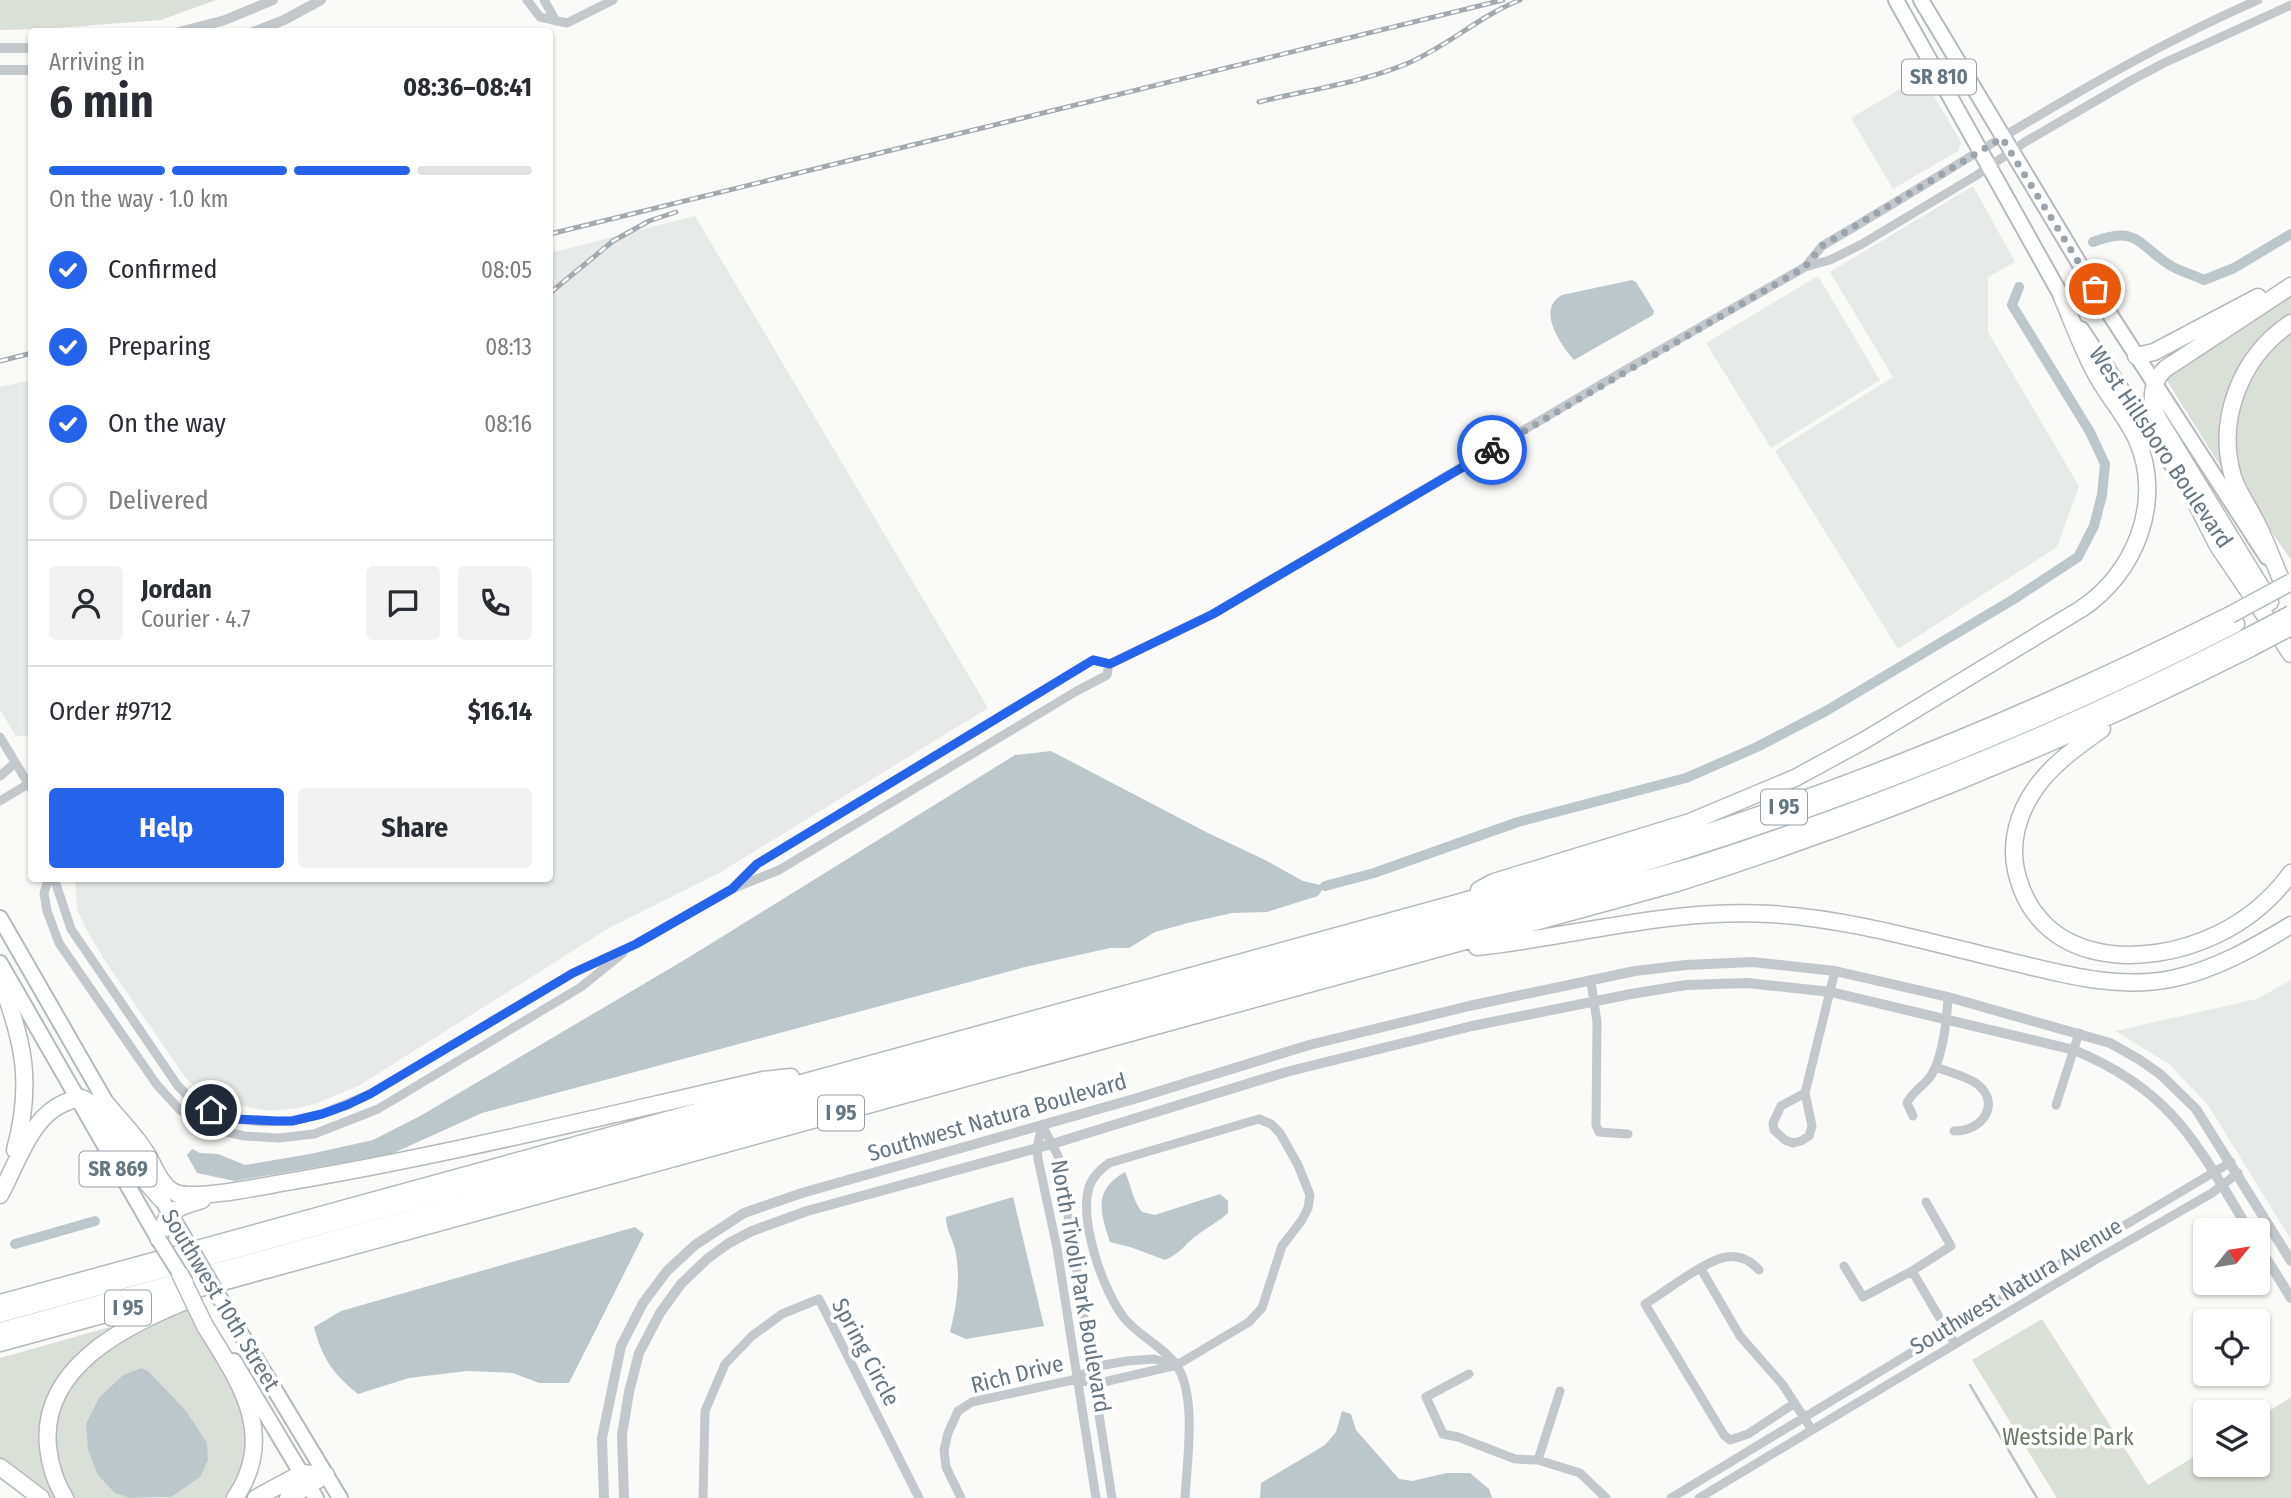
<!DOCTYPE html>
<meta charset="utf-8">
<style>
:root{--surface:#fff;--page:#f2f2f3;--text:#2b2b33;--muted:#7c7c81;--line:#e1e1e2;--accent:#2563eb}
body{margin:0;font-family:"Fira Sans Condensed",sans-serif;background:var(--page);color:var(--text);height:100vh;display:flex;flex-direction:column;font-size:26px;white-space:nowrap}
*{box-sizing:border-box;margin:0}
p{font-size:23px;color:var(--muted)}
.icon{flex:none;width:38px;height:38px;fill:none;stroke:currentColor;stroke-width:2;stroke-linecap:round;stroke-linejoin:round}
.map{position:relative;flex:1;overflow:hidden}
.side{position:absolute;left:28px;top:28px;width:525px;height:854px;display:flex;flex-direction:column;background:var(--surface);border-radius:7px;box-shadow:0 2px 5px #0004}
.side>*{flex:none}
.needle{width:46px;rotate:60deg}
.controls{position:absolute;left:2193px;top:1218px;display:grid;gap:14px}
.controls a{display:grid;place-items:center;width:77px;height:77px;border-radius:7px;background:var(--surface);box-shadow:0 2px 5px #0004;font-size:35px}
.pin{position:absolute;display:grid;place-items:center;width:60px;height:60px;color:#fff;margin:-30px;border:4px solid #fff;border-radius:50%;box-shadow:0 2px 7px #0007}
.courier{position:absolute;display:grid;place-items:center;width:70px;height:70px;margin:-35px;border:5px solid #2563eb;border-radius:50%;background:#fff;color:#222;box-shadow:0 2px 9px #0007}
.headline em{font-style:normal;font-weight:700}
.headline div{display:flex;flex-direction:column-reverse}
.headline{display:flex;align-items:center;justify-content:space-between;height:119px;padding:0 21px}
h1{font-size:46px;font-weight:700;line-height:52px}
.bar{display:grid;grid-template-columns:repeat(4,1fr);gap:10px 7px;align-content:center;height:84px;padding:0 21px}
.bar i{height:9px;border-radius:5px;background:var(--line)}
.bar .current{background:var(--accent)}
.bar p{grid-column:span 4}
.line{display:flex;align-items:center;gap:18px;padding:0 21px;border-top:2px solid var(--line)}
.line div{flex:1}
.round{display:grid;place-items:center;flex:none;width:74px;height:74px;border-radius:7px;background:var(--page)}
ol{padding:0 21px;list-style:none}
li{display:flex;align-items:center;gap:21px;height:77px}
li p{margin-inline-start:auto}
li .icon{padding:7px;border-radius:50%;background:var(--accent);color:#fff;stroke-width:4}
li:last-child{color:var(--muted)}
li i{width:38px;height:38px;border:4px solid var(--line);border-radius:50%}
.button{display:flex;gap:14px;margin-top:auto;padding:14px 21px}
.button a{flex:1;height:80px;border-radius:7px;background:var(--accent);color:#fff;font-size:28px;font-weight:700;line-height:80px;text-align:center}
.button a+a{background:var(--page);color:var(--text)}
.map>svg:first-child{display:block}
.built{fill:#e8e9e9}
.green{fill:#dadfd7}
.water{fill:#bbc7cb}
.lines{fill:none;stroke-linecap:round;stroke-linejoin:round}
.stream{stroke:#bbc7cb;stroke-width:2.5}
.canal{stroke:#bbc7cb;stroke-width:10}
.primary-casing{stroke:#b5babe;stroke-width:18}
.motorway-casing{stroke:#b4b9bd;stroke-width:19}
.minor{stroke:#c3c8cc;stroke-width:9}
.tertiary{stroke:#c3c8cc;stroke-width:10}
.primary{stroke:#fff;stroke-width:14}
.motorway{stroke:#fff;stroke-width:16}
.rail-casing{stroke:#a2aab0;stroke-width:5}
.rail{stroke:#fff;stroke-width:2.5;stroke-dasharray:8;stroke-linecap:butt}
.primary-bridge-casing{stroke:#b5babe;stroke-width:18;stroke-linecap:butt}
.motorway-bridge-casing{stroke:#b4b9bd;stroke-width:19;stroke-linecap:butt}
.primary-bridge{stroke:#fff;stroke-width:14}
.motorway-bridge{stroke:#fff;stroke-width:16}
.done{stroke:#99a4ac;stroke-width:7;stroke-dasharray:0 12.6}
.route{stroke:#2563eb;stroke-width:9}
.labels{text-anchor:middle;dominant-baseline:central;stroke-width:7;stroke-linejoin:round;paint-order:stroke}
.shield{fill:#fff;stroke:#939fa8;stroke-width:2}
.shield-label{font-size:21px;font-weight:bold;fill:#657683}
.street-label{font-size:23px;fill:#657683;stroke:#fff}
.park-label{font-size:23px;fill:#687a64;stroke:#fff}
</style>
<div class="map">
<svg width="2291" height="1498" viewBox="0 0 2291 1498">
<rect width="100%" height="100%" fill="#fafaf8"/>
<!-- built -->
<path class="built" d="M1922,76l39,66 -3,9 -65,38 -42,-71z
M1973,186l42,76 -27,15v55l91,154 -22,61 -159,102 -123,-198 118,-74 -63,-105z
M695,216l293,492 -267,164 -112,56 -249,157 -42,18 -20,5 -28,3 -49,-9 -27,-16 -9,-9 -79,-115 -20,-33 -9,-20 -2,-30 475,-1v-625z
M1818,276l62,104 -109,68 -65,-105z
M31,380l1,355 -16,1 -16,-26v-323z
M2291,980v260l-83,-135 -39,-41 -54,-33 142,-32z"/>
<!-- green -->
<path class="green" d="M0,0h216l-55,20 -119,9 -42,1z
M2291,294v19l-31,23 -10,12 -17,31 -12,38 3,11v44l-60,-96z
M2291,327v233l-38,-55 -9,-19 -8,-32 -4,-30 17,-51z
M190,1310c23,40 70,106 55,154 -4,11 -11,23 -16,34h-64l6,-1 -56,-4 15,5h-57c-10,-20 -18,-38 -19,-61 -2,-65 82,-113 136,-127z
M2042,1319l106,166 57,-35v15h53v-47l33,-21v101h-234l-85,-138z
M117,1325l-67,77 7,96h-9l-48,-36v-104z"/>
<!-- water -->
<path class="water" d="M1632,280l4,2 18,29 -1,4 -79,45c-14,-16 -38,-51 -12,-65z
M1051,751l157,82 57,27 38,21 22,5 -7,10 -51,16 -35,1 -44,10 -33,9 -26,16h-19l-85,19 -543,146 -93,42 -154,26 -38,-8 -10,-18 5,-6 8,4 18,1 27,11 65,-11 63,-14 47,-24 266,-157 329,-204z
M1125,1172c7,15 7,27 17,40l13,3 65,-21 8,7v12c-11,10 -22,15 -32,23 -13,10 -15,17 -31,24l-32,-12 -23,-6c-10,-30 -17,-52 15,-70z
M1013,1197l31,129 -78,13 -16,-7c7,-28 11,-54 5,-83 -3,-12 -9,-19 -9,-32z
M635,1227l9,7 -75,149h-30l-26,-10 -46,-2 -58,7 -51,16c-25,-20 -36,-36 -44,-67l27,-16z
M142,1368l7,4 37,39 21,32 1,17 -8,17 -29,20 -41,1 -15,-5 -17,-18 -10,-25 -2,-26 13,-26 24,-23z
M1342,1411l9,3 5,16 43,49 13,2 35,-8h23l19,16 3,9h-232l1,-15 64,-38 11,-13z"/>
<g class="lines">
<!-- stream -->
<path class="stream" d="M1970,1385l67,113"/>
<!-- canal -->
<path class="canal" d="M2093,242c47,-18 45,5 80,25 9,5 21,8 31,13l30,-12 57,-34
M1325,886l49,-13 144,-51 168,-44 71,-31 69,-36 188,-112 64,-42 16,-31 8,-31 3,-31 -15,-32 -78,-127 7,-18
M15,1244l80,-23"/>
<defs>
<path id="primary" d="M1896,0l171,306
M1921,0l188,313 158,244
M2081,329l121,181
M0,918l172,299
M0,963l159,277
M232,1319l108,179
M234,1361l82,137"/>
<path id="motorway" d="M2136,356l18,-4 104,-55
M2195,501l23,45 73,108
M2281,579c-9,-20 -16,-41 -26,-59 -7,-15 -17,-27 -22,-43 -17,-58 8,-121 58,-154
M2270,602l-111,-182c-9,-18 -9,-37 6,-51l126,-83
M2102,729c-25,18 -50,35 -67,60 -17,24 -25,53 -19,81 21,96 128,100 202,64 29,-14 54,-35 73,-61
M1479,890l15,-8 196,-60 105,-44 70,-38 216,-131c54,-35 83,-108 56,-169 -10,-23 -28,-42 -40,-64 -14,-25 -24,-53 -35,-79
M1477,947c100,-11 193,-39 294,-33 80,5 156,28 233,46 56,13 110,30 167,19 44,-9 82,-31 120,-54
M0,979c24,63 33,105 15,171
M105,1102c13,16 29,32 40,49 9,13 15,36 31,42 19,7 83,-6 105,-10 162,-27 322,-67 482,-103l28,-3
M0,1195c20,-36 33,-91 82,-97l13,7 31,54 35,40
M159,1240c6,-30 16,-32 43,-40
M0,1303l1665,-457c195,-61 382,-139 565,-231
M0,1314l1583,-433c226,-65 443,-149 653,-257
M205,1326c34,55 73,109 30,172
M0,1331l1690,-464c192,-61 376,-137 555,-229
M0,1343l1677,-460c202,-64 386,-140 574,-235
M0,1467l41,31
M65,1498c-10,-16 -15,-32 -17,-51 -8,-79 76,-121 138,-146
M256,1498l46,-25 24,2
M288,1498l38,-23"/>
</defs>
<!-- primary casing -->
<use href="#primary" class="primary-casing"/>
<!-- motorway casing -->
<use href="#motorway" class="motorway-casing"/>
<!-- minor -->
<path class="minor" d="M527,0l13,17 27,6 46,-23
M544,0l12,21
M1805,267l17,-21c144,-84 283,-179 436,-246
M0,737l32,53
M0,776l15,-13
M0,801l28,-17
M49,878l-5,15 3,18 12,32 98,142 23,25 15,10 14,8 35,8 35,2 35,-4 64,-25 203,-122 42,-34
M54,878l17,51 107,157 12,12 21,12 25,9 26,3 30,-1 30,-7 48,-20 203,-121 63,-29 96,-55 47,-19 296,-178 32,-17 2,-11
M732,889l25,-25 336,-204 16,4 104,-50 414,-245 178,-102 25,-7 32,-16 115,-69 48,-33 105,-61 34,-18 127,-58
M1591,982l6,40 -1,103 3,7 29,2
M1936,1067c12,5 31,9 41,17 25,19 5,48 -23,47
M1805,1093l-24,13 -8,17 1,7 11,10 8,3 8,-2 8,-5 3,-10 -7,-33 30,-122
M2056,1105l23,-72
M1913,1116l-6,-13c6,-13 18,-17 25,-29 11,-19 15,-55 16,-77
M1042,1125l17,33 53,340
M1042,1125l-5,23 1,11 19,89 39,250
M1844,1266l19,31 49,-26 39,-25 -25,-44
M1701,1269l39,67 43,49 29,45
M1759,1270c-9,-10 -19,-15 -33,-13 -22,4 -61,35 -81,47l79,131 6,5 18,-6 47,-31
M1912,1271l43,73
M1469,1374l-43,23 17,37 15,3 57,22 23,1
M1077,1379l16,-12 34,-6 27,-2 18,5
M1560,1391l-22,69 42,13 26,25
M703,1498l2,-87 20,-47 27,-28 30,-22 37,-15 100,199
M961,1498l-15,-31 -2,-17 4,-17 10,-22 14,-9 105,-23 18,5 82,-19 72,-43 13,-14 20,-62 20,-26 6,-12 2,-13 -12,-30 -18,-32 -9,-9 -12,-5 -150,44c-9,7 -16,13 -20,24 -10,34 14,105 36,132 13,16 41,30 52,47 20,31 10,95 8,132
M1671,1498l276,-167 284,-169
M1699,1498l398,-239 115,-66 26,-20"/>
<!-- tertiary -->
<path class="tertiary" d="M179,32l46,-12 48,-20
M253,32l31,-12 37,-20
M0,48h32
M0,70h32
M2258,1245l33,53
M604,1498l-2,-60 19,-92 22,-43 24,-32 28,-26 49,-32 58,-20 332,-94 175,-54 160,-39 166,-35 51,-6 66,-3 83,9 113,26 162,46 30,17 20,14 36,35 95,152
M624,1498l-2,-63 7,-43 10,-39 21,-40 21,-29 26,-25 22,-16 23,-12 55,-20 245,-67 234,-72 186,-46 159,-32 55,-9 61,-2 84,9 243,58c99,41 122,93 175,180"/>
<!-- primary -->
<use href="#primary" class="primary"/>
<!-- motorway -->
<use href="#motorway" class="motorway"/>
<defs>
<path id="rail" d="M1259,102c48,-12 101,-19 147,-38 41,-17 73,-48 114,-64
M550,234l953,-234
M550,293l63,-52 36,-20 27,-9
M0,361l32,-8"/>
</defs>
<!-- rail casing -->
<use href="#rail" class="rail-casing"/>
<!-- rail -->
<use href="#rail" class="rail"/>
<defs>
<path id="primary-bridge" d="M172,1217l60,102
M159,1240l27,43"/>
<path id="motorway-bridge" d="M2230,615l61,-33
M2245,638l46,-24
M2251,648l40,-21
M180,1274l25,52"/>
</defs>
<!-- primary-bridge casing -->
<use href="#primary-bridge" class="primary-bridge-casing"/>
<!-- motorway-bridge casing -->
<use href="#motorway-bridge" class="motorway-bridge-casing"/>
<!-- primary-bridge -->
<use href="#primary-bridge" class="primary-bridge"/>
<!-- motorway-bridge -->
<use href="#motorway-bridge" class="motorway-bridge"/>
</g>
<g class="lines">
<!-- done -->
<path class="done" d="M1492,450l313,-183 17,-21 180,-108 93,151"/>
<!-- route -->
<path class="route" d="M211,1110l25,9 41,2h15l30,-7 25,-9 23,-11 203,-121 63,-29 96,-55 25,-25 336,-204 17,4 103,-50 279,-164"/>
</g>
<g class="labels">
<!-- shield labels -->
<g class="shield">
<rect x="1902" y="59.5" width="74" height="35" rx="5"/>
<rect x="1761" y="789.5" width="46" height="35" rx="5"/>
<rect x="818" y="1095.5" width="46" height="35" rx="5"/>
<rect x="79.5" y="1151.5" width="77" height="35" rx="5"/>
<rect x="105" y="1290.5" width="46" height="35" rx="5"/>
</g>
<g class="shield-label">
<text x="1939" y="77">SR 810</text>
<text x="1784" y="807">I 95</text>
<text x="841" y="1113">I 95</text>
<text x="118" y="1169">SR 869</text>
<text x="128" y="1308">I 95</text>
</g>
<!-- street labels -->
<g class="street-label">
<text transform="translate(2161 447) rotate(56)">West Hillsboro Boulevard</text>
<text transform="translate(997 1117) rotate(-16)">Southwest Natura Boulevard</text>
<text transform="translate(1081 1286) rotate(80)">North Tivoli Park Boulevard</text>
<text transform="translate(2016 1286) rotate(-31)">Southwest Natura Avenue</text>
<text transform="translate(221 1300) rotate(59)">Southwest 10th Street</text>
<text transform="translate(866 1352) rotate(62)">Spring Circle</text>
<text transform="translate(1017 1374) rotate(-14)">Rich Drive</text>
</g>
<!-- park labels -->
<g class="park-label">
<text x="2068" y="1437">Westside Park</text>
</g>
</g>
</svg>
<div class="controls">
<a><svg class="needle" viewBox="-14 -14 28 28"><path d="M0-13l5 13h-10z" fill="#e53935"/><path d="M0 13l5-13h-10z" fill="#7c7c81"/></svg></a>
<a><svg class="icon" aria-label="locate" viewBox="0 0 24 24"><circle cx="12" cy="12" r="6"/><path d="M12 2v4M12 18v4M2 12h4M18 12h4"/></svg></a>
<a><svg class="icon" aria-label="layers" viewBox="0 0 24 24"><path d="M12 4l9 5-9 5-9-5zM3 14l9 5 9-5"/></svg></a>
</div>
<div class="pin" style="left:2095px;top:289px;background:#ea580c"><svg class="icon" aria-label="bag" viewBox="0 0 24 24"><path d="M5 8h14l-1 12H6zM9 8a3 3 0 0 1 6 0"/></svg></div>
<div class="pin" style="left:211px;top:1110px;background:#1f2937"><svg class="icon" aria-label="home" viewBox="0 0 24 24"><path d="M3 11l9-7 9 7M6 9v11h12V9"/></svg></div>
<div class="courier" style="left:1492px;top:450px"><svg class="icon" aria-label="bike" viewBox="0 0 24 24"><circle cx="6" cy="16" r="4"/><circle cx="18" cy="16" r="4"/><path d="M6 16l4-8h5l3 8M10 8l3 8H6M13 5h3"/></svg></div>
<section class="side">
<div class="headline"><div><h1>6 min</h1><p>Arriving in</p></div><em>08:36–08:41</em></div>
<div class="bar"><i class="current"></i><i class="current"></i><i class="current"></i><i></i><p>On the way · 1.0 km</p></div>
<ol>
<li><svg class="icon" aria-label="check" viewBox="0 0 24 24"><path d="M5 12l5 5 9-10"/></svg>Confirmed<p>08:05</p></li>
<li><svg class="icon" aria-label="check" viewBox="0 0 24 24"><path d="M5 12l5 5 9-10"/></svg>Preparing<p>08:13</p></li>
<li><svg class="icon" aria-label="check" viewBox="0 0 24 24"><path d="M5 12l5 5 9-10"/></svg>On the way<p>08:16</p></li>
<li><i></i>Delivered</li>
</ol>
<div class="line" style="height:126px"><a class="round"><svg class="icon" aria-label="person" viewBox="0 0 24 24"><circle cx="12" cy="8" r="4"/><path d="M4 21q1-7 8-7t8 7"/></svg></a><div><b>Jordan</b><p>Courier · 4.7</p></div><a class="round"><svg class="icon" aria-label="chat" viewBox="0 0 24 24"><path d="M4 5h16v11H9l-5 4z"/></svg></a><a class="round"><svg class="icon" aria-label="phone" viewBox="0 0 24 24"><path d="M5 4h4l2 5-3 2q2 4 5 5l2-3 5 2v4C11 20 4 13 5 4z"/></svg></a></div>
<div class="line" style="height:91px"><div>Order #9712</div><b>$16.14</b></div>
<div class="button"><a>Help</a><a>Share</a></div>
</section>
</div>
